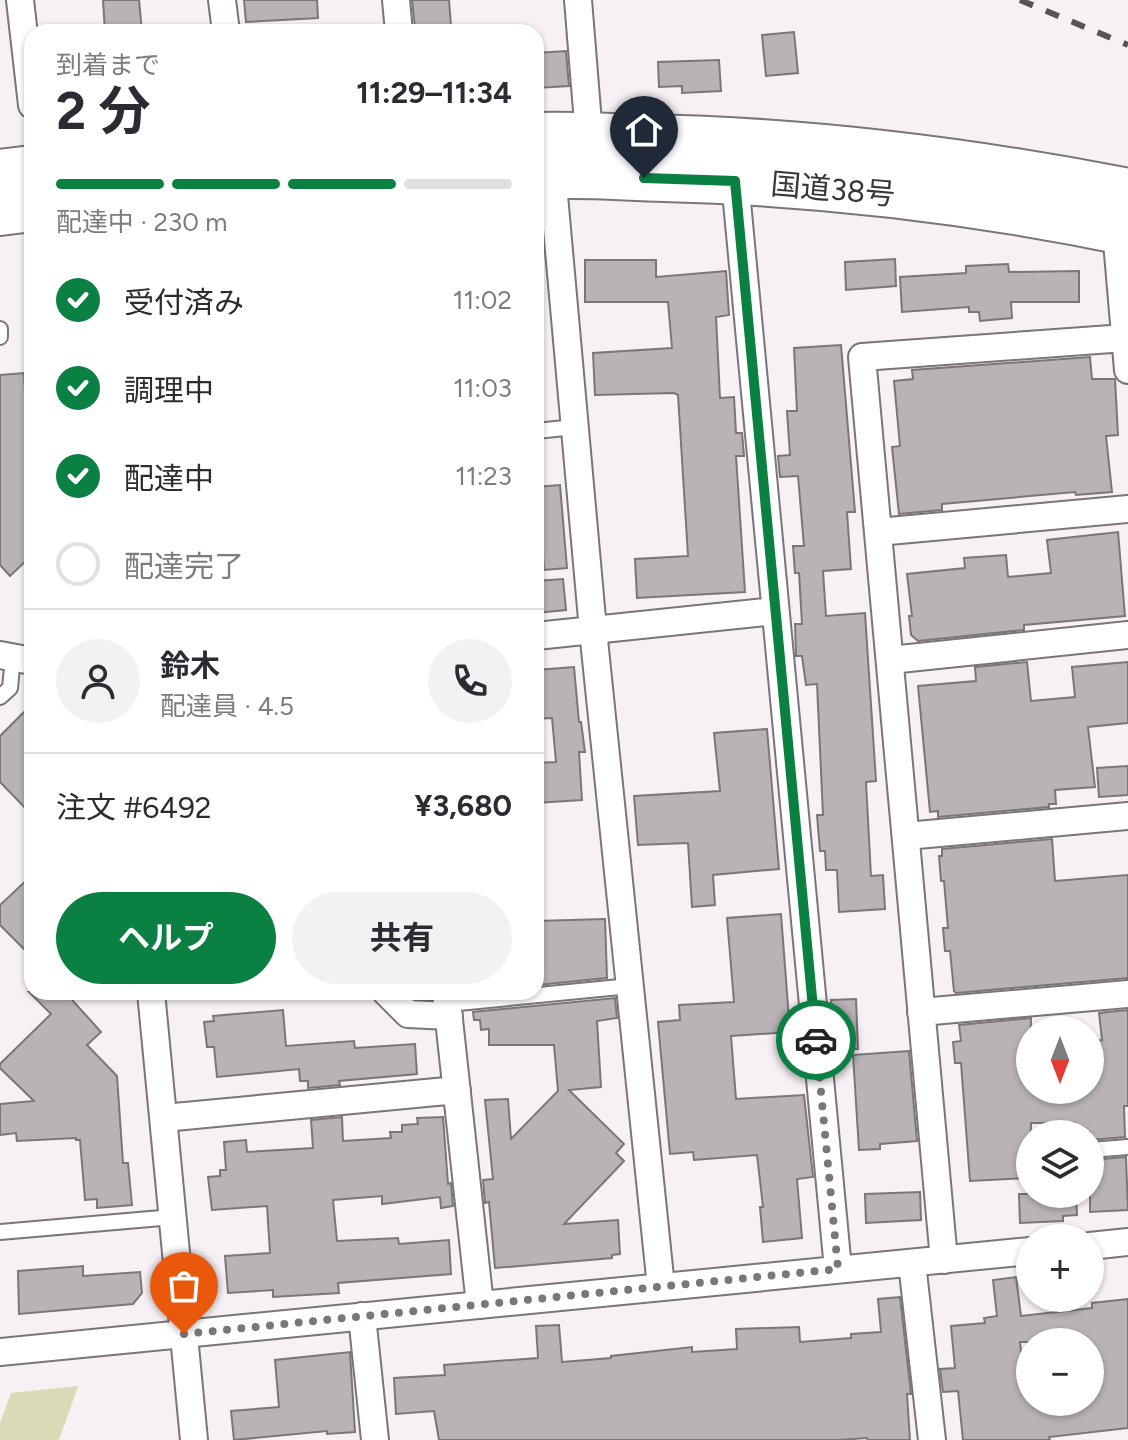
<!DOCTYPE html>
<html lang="ja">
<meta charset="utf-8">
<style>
:root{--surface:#fff;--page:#f2f2f3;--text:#2b2b33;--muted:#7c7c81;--line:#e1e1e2;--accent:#0b8043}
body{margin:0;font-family:Figtree,"Noto Sans JP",sans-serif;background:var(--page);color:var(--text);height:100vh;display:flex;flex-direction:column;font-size:30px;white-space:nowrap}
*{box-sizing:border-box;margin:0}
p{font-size:26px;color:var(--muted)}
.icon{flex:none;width:44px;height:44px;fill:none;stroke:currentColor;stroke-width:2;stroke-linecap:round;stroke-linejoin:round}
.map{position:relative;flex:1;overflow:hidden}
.sheet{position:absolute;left:24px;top:24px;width:520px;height:976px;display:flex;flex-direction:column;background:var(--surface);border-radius:24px;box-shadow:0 2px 6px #0004}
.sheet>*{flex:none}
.needle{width:52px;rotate:180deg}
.controls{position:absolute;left:1016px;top:1016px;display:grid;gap:16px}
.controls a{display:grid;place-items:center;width:88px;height:88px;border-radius:50%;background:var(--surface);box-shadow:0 2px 6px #0004;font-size:40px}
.pin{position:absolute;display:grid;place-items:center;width:68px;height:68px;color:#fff;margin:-82px -34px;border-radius:50% 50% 50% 0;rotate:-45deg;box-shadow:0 0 8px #0007}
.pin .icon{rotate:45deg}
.courier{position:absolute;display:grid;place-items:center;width:80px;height:80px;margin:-40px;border:6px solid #0b8043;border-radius:50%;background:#fff;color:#222;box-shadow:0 2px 10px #0007}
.head em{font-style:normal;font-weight:700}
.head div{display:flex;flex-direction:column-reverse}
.head{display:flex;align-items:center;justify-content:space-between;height:136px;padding:0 32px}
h1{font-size:52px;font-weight:700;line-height:60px}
.bar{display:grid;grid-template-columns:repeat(4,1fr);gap:12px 8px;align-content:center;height:96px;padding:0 32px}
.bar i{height:10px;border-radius:6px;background:var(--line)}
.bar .on{background:var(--accent)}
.bar p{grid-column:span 4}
.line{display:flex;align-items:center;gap:20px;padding:0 32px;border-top:2px solid var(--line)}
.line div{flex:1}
.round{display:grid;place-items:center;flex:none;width:84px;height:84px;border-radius:42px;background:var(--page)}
ol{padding:0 32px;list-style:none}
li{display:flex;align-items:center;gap:24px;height:88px}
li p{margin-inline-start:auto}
li .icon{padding:8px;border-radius:50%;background:var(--accent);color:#fff;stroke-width:4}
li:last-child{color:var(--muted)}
li i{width:44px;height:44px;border:4px solid var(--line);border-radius:50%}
.cta{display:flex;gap:16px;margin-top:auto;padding:16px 32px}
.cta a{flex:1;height:92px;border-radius:48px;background:var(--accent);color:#fff;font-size:32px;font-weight:700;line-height:92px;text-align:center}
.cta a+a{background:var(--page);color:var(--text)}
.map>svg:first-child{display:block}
.green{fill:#dadab7}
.building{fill:#b9b2b6;stroke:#7c7679;stroke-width:2;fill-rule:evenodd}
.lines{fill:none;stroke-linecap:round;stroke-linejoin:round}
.service-casing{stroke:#7b7478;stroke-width:18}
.minor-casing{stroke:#7b7478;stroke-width:30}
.trunk-casing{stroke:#7b7478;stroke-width:48}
.service{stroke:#fff;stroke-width:14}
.minor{stroke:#fff;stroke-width:26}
.trunk{stroke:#fff;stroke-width:44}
.rail{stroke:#575456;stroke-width:6;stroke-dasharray:14 14;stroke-linecap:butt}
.done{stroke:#7b7779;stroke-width:8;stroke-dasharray:0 14.4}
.route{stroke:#0b8043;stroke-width:10}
.labels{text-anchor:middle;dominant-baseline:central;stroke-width:8;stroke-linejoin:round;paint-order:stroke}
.street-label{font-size:30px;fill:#383637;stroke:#fff}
</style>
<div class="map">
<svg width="1128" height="1440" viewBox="0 0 1128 1440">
<rect width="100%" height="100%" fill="#f7f0f4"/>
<!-- green -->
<path class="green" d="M78,1386l-19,54h-59v-17l11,-30z"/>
<!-- building -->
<path class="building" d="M103,0h36l3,32h-37z
M244,0h73l1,18 -72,4z
M412,0h37l2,26 -36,2z
M794,32l4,41 -32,3 -4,-41z
M566,51l3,35 -33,2v-35z
M719,60l2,31 -39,2v-7l-23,1 -1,-25z
M895,259l1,27 -50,4 -1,-28z
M585,260h71v17l70,-6 3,44 -13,2 4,81 14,-1 2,36h6l2,23h-8l9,136 -108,6 -2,-39 53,-3 -10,-161 -4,-2 -79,2 -2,-42 79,-5 -4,-46h-83z
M1008,264l1,8 70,-1v31h-68l1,16 -32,3 -1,-9h-10v-5l-67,5 -2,-35 66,-4v-7z
M841,345l14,167h-8l4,57 -28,2 3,45 39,-3 11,168 -10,1 5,94 12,-1 2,34 -46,3 -2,-42h-11l-1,-19h-5l-3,-36h6l-6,-131 -11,1 -4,-29h-6l-1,-32h7l-3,-51h-4l-2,-27h11l-6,-70 -18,1 -2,-21 12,-1 -3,-44h10l-3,-63z
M1090,357l2,22h23l3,56 -12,1 6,56 -36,3 -1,-3 -133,12v6l-43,4 -7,-67 8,-1 -6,-65 19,-2 -1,-9z
M24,373l1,18 7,-1v165l-22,21 -10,-11v-190z
M560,485l7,83 -23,2 -3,-44h-5v-39z
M1118,532l7,84 -101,9v5l-106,11 -7,-6 -2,-19h3l-5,-42 58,-6 -1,-10 42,-3 2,22 43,-4 -4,-33z
M563,579l3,31 -30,3v-32z
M1027,662l4,39 44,-4 -3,-30 56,-5v61l-40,4 7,60 -40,3 1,14h-7v3l-111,10v-6l-8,1 -12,-126 58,-5 -1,-14z
M574,667l5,55h2l4,30h-6l3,48 -46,3v-40l20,-1 -4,-44 -16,1v-49z
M32,704v111l-32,-33v-46z
M767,729l12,140 -66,6 2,30 -23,2 -4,-64 -50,2 -4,-49 86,-5 -6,-58z
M1128,766v29l-29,2 -2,-29z
M1052,839l3,42 73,-6v103l-172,15 -2,-2 -4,-40h-5l-2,-23h5l-4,-47h-3l-2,-25h3v-7z
M32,875v82l-32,-32v-20z
M781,914l9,118 -59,4 5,63 68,-4 9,82 -16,2 5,59 -39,4 -3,-35h3l-6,-52 -63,5 -1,-8 -23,2 -12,-132 22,-2 -1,-15 55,-3 -7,-84z
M605,919l2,59 -69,7 -2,-64z
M29,992h36l36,40 -14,13 30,31 6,87h5l4,42 -35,3v-9l-12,1 -5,-60h-4v-2l-59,3 -1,-8 -16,2v-31l34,-3 -34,-33v-4l51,-50z
M615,998l2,20 -20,3 4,66 -32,3 55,54 -8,9 8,8 -60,63 54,-4 2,34 -8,1v3l-117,10 -6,-66 -4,1 -2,-23 10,-1 -8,-79 23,-1 3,40 47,-48 -4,-46h-65v-16l-8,1 -1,-10h-6l-1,-8z
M856,999l2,50 -24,1 -3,-50z
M283,1010l3,36 68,-5 1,7 60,-4 2,30 -78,7 1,4 -32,3v-7h-8l-1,-12 -82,8 -3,-30h-7l-3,-25 10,-1 -1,-5z
M1128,1010v96h-4l1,31 -35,3v-8l-15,1v-10h-44l-1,55 -60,3 -9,-118h-6l-2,-21 8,-1 -2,-16 72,-7 -1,72h60v-49l12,-1 -3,-27z
M909,1051l8,90 -37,3v5l-21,1 -6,-95z
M342,1117l1,24 48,-3 -1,-6h12v-7l16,-1 -1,-6 26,-1 5,67 3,-1 2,23 -12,2 -1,-11 -58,7v-8l-49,4 4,41 61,-3 1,6 50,-4 2,34 -113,9 1,10 -66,4v-7l-45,3 -3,-37 45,-3 -3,-47 -55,4 -4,-33 12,-1v-6h6l-2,-28 22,-2 1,12 66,-4 -2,-28z
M1126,1157l2,53 -38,2v-52z
M920,1192l1,28 -55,3 -1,-29z
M1019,1194h57l1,21 -14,1v5l-43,2z
M83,1266v10l57,-4 2,21 -9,11 -114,10 -1,-43z
M1016,1277l5,39 71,-8v-5l36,-4v129l-79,9 1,3h-87l-5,-49 -15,1 -3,-23 15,-1 -4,-42 34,-3 -1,-5 13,-2 -4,-36zM1020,1342h70v60h-60v-12h-5z
M900,1297l11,97h-4l3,46h-42l-1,-2 -28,2h-400l-5,-29 -38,3 -2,-36 51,-3 -1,-10 94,-7 -2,-32 23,-1 3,37 49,-4v-2l81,-9v5l45,-3 -1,-20 63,-2 1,15 51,-4v-4l30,-2 -3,-33z
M350,1352l5,80 -28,2v-3l-93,9 -3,-29 48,-4 -4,-47z"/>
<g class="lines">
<defs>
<path id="service" d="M0,329v8
M536,431l39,-4
M0,697l10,-9 3,-31
M448,1004l182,-18
M1090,1150l38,-3
M0,1232l173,-15"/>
<path id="minor" d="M20,0l12,105
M222,0l4,32
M396,0l3,32
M578,0l11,135
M551,162l42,468 68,657
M735,181l103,1088
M1116,230l12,140
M878,532l250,-23
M536,636l239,-25
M0,655l32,6
M890,660l238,-25
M906,836l222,-20
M151,992l43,448
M386,992l22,22 41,2
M446,992l34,313
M921,1012l207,-18
M164,1118l293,-28
M1090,1246l38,-4
M944,1260l-82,-903 263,-19
M912,1263l20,177
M362,1316l13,124
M0,1352l1030,-101"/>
<path id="trunk" d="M536,135c36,-1 73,1 109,2 163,3 324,23 483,54
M0,172l32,-4
M536,177c42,-3 85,1 128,2 156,4 311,22 464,54
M0,213l32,-4"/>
</defs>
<!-- service casing -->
<use href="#service" class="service-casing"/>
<!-- minor casing -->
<use href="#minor" class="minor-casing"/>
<!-- trunk casing -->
<use href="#trunk" class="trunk-casing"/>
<!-- service -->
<use href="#service" class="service"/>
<!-- minor -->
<use href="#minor" class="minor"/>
<!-- trunk -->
<use href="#trunk" class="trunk"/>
<!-- rail -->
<path class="rail" d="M1020,0l108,45"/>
</g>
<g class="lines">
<!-- done -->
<path class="done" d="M184,1334l654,-65 -22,-229"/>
<!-- route -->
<path class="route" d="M644,178l91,3 81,859"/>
</g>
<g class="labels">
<!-- street labels -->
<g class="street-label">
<text transform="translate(833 189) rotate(5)">国道38号</text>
</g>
</g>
</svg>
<div class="controls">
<a><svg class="needle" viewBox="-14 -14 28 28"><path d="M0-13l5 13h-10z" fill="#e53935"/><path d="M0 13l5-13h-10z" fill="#7c7c81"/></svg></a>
<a><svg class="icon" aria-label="layers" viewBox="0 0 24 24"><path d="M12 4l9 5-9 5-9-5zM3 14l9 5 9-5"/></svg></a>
<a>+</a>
<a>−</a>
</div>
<div class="pin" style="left:184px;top:1334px;background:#ea580c"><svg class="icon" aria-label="bag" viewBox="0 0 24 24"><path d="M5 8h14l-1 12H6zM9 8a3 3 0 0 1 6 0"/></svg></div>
<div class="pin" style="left:644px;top:178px;background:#1f2937"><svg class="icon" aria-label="home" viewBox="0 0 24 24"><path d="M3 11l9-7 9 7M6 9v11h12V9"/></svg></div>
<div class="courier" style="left:816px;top:1040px"><svg class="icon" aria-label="car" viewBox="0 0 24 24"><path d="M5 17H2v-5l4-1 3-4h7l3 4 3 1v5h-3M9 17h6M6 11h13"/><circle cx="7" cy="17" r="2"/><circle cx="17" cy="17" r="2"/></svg></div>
<section class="sheet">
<div class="head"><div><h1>2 分</h1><p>到着まで</p></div><em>11:29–11:34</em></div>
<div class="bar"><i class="on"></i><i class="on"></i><i class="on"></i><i></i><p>配達中 · 230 m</p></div>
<ol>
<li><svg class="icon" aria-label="check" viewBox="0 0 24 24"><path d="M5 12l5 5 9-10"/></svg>受付済み<p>11:02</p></li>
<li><svg class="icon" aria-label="check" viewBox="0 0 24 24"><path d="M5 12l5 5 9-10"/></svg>調理中<p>11:03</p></li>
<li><svg class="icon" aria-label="check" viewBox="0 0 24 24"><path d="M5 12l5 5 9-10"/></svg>配達中<p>11:23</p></li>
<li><i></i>配達完了</li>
</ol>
<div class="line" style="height:144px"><a class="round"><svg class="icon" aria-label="person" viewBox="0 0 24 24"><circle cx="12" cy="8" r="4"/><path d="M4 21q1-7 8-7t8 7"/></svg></a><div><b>鈴木</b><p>配達員 · 4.5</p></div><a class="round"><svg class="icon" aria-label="phone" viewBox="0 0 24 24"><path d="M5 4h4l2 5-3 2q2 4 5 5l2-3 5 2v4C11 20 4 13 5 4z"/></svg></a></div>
<div class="line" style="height:104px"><div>注文 #6492</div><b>¥3,680</b></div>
<div class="cta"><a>ヘルプ</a><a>共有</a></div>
</section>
</div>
